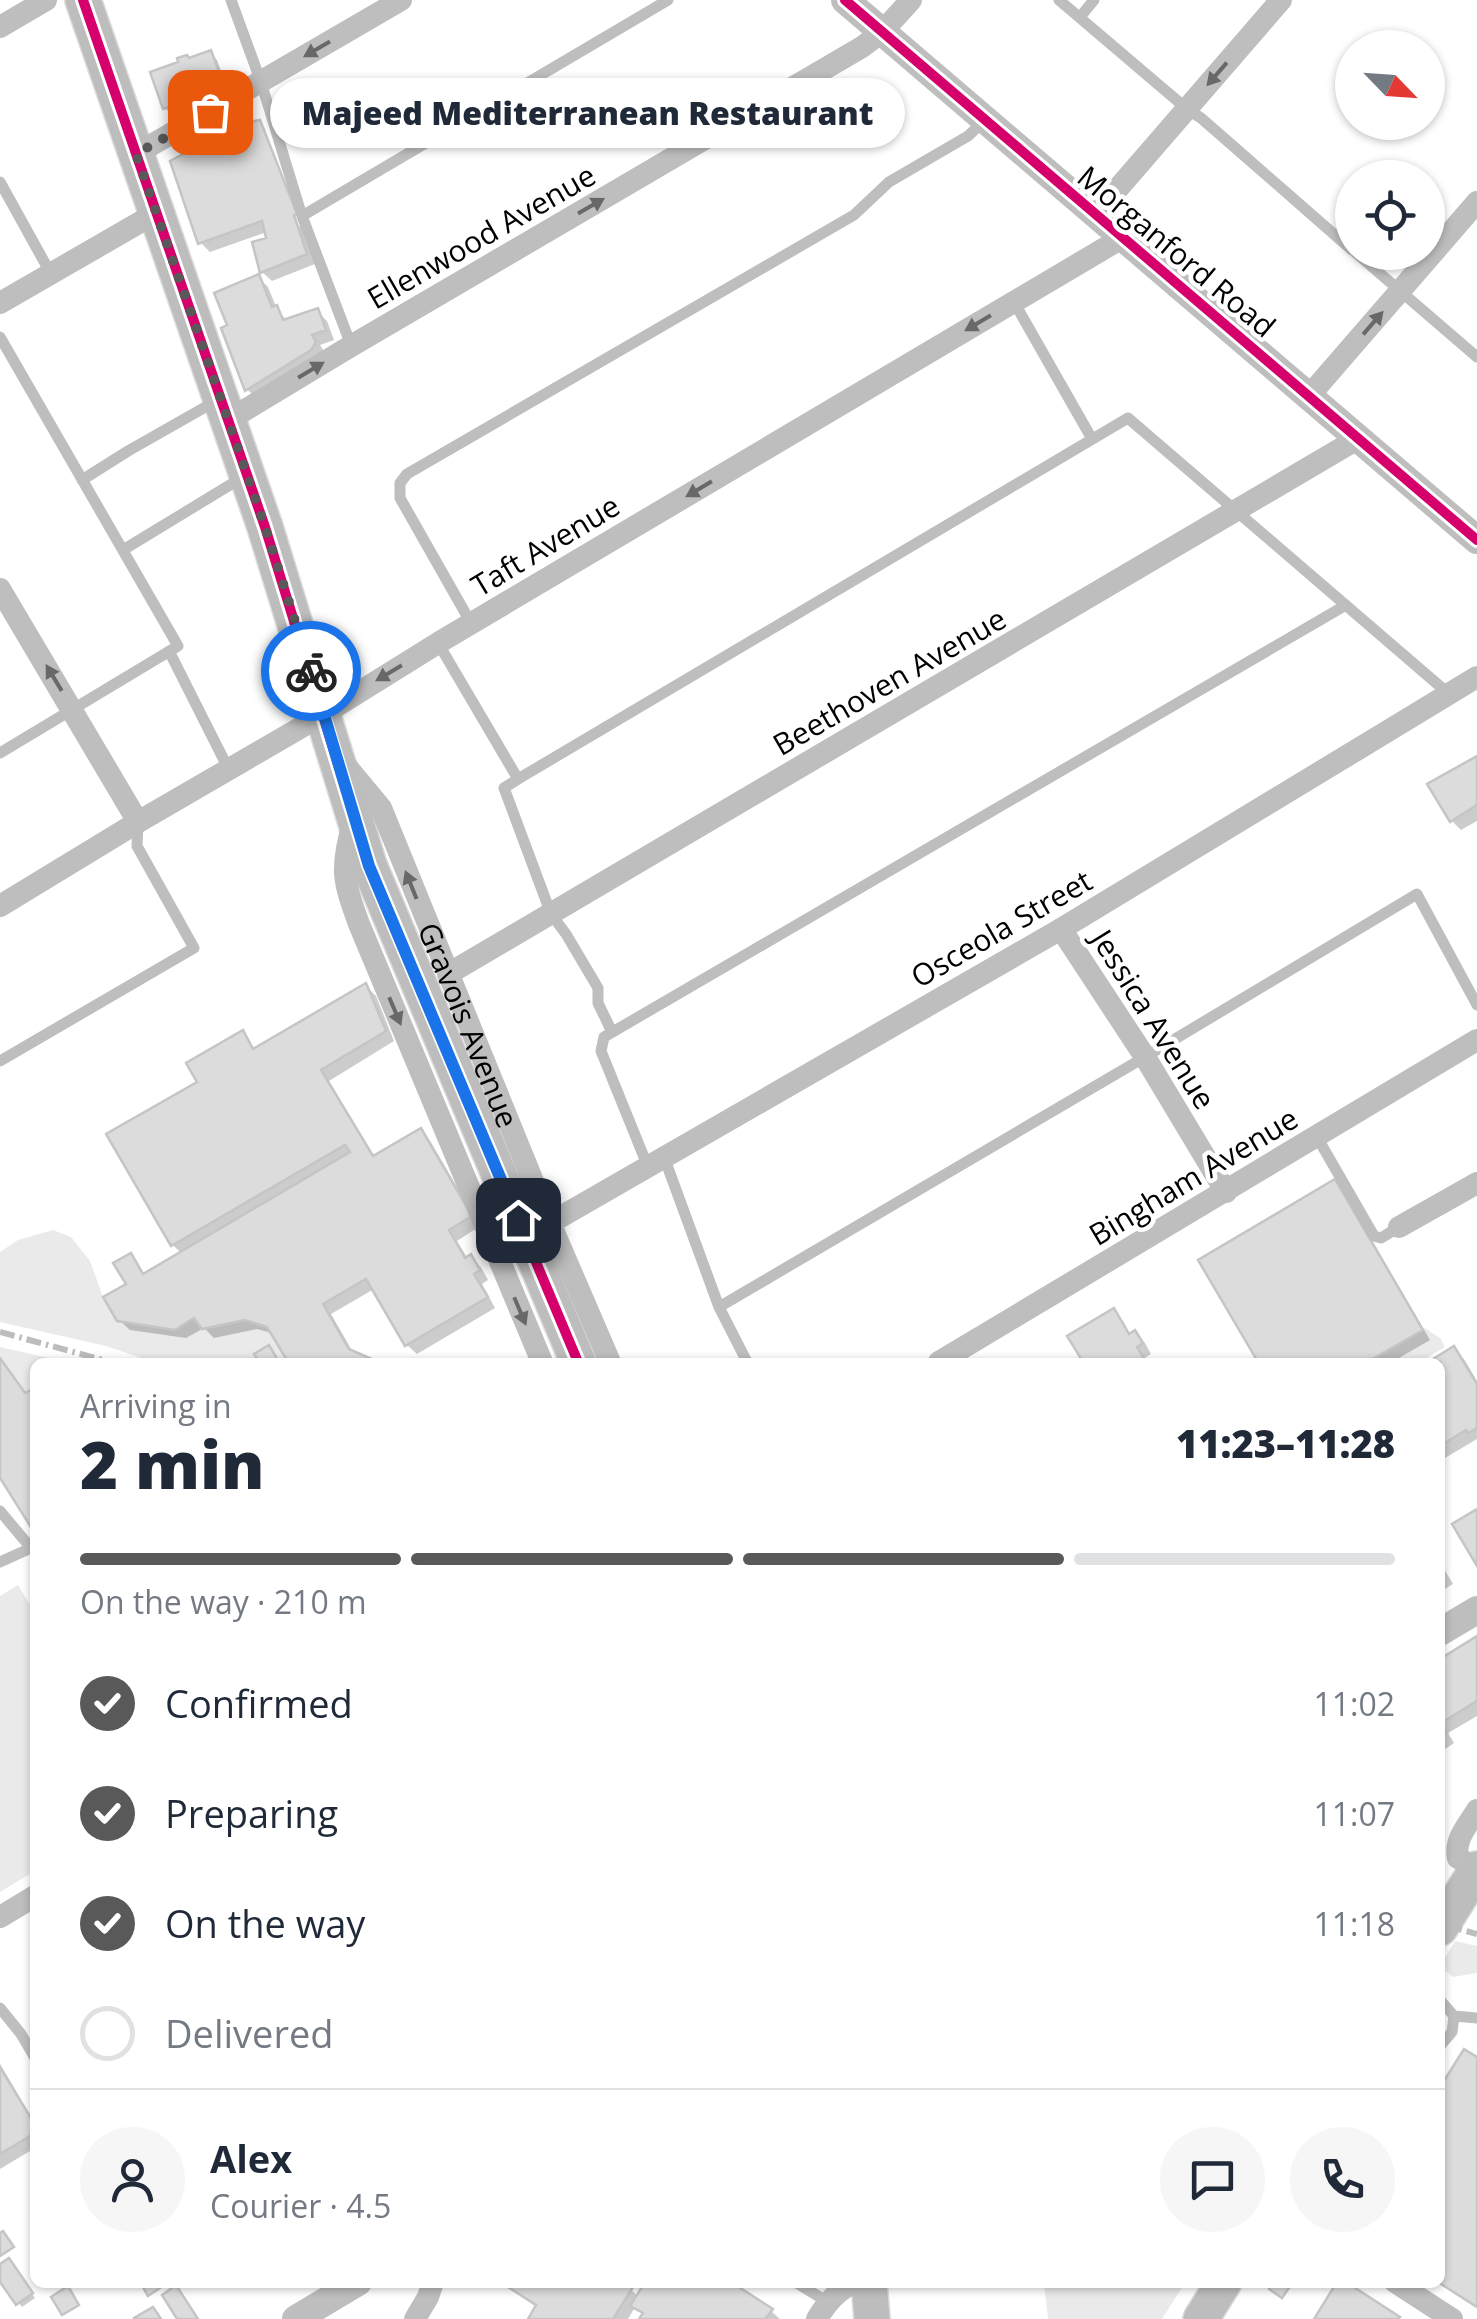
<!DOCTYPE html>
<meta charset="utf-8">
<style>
:root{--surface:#fff;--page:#f6f6f7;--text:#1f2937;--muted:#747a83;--line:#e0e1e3;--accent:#595959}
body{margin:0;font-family:"Open Sans",sans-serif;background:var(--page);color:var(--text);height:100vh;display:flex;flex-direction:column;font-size:38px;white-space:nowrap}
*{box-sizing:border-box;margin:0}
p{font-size:32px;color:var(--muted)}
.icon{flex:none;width:55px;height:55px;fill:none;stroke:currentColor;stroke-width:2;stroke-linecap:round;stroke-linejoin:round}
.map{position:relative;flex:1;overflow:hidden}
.panel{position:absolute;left:30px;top:1358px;width:1415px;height:930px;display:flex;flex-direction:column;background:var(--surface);border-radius:15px;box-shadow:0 2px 8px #0004}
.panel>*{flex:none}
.needle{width:65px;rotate:115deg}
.fabs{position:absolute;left:1335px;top:30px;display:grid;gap:20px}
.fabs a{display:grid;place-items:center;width:110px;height:110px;border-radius:50%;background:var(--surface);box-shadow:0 2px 8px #0004;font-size:50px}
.pin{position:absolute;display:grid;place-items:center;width:85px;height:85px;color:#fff;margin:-42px;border-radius:20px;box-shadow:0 5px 15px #0006}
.courier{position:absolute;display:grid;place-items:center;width:100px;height:100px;margin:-50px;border:8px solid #1a73e8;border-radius:50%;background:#fff;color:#222;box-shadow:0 2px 12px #0007}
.bubble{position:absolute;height:70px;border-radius:35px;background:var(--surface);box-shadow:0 2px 8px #0004;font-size:32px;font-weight:800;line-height:70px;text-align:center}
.head em{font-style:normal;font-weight:800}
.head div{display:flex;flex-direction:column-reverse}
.head{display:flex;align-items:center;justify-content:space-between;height:170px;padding:0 50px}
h1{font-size:65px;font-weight:800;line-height:75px}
.bar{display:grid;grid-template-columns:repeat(4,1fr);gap:15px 10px;align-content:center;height:120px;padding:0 50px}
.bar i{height:12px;border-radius:8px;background:var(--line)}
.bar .active{background:var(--accent)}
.bar p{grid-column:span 4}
.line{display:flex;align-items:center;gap:25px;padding:0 50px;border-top:2px solid var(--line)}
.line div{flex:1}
.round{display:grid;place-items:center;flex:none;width:105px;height:105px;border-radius:52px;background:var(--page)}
ol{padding:0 50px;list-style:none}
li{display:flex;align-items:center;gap:30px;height:110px}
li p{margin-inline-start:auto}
li .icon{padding:10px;border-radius:50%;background:var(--accent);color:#fff;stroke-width:4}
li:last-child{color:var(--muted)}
li i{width:55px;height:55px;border:5px solid var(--line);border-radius:50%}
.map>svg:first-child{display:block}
.green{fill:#eaeaea}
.shadow{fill:#0003}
.building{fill:#dcdcdc;stroke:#c5c5c5;stroke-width:2.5}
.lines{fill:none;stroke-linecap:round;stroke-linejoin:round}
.primary-casing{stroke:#dbdbdb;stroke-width:38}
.service{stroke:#bebebe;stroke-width:11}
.minor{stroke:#bebebe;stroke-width:22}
.tertiary{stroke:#bebebe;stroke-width:28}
.primary{stroke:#bdbdbd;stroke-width:35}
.rail{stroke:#bdbdbd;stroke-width:6;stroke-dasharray:15 5 2.5 5;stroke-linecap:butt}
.cycleway-casing{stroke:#fff;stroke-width:16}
.cycleway{stroke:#d6006c;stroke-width:10}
.oneway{fill:#686868}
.done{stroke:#595959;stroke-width:10;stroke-dasharray:0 18}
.route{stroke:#1a73e8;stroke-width:12}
.labels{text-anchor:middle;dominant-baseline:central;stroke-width:9;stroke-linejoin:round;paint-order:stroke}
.street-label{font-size:30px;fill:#000;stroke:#fff}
</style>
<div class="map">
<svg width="1477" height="2319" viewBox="0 0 1477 2319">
<rect width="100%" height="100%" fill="#fff"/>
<!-- green -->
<path class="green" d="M53,1230l18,7 19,24 13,36 14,24 59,9 17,-11 8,11 44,-9 22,6 20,35h-134l-47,-16 -106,-24v-70l18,-12z
M1425,1328l15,10 5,9 -25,15h-53z
M0,1347l67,15h-32v26l-10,4 -25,-36z
M18,1585l17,28v258l-35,21v-296z
M1455,1941l22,5v27l-24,4 -13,-11z
M1044,2283v-1l141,1 -23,36h-114z"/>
<!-- shadow -->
<path class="shadow" d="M210,53l7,7 10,27 -26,9 2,8 -31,11 -7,-7 25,-48z
M259,122l7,8h-5l38,97 3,-2 13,39 -43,17 -10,-9 8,-32 -3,-8 -57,20 -10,-10z
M258,277l10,10 9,22 10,12 30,-10 10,10 7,19 -14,5 5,8 -68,46 -10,-10 -17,-62z
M1477,759v62l-16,9 -9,-9z
M366,986l10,10 18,45 -65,40 46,77 45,-26 10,9 50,85 -23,15 11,18 3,-2 10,10 7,13 -6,4 13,24 -78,46 -10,-9 -33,-56 -43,25 23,40 18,8h-81l-16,-28 -18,-5 -43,9 -10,-10 -18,10 -56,-8 -11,-10 10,-35 1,-29 16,20 36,-22 -9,-9 27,-162 42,-50 14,17z
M1344,1192l86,148 -38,22h-131l-59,-102z
M1113,1312l10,9 8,15 4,-3 10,10 6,11 -6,4 3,4h-62l-15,-25z
M1454,1350l10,9 13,22v58l-37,22v-99h-7z
M1440,1562l13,22 -13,8z
M1477,1639v77l-29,17 6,10 -13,9 -1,-90z
M1477,2060v248l-41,-26h4v-196z
M0,2064l35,59v25l-35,21z
M13,2265l22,33 -13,9 -22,-29v-11z
M501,2282h130l-3,5 11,10 132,14 9,8h-138l2,-3 -9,-9 -7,12h-97l7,-11z"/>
<!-- building -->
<path class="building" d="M211,50l11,30 -27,9 3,8 -35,12 -13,-37 28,-10 -1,-4 10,-3 2,3z
M260,120l37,94 -3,1 13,39 -47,19 -8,-31 14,-4 -4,-17 -64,23 -28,-83 54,-29 24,-6 1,-4z
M259,274l13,33 5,-2 6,15 35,-12 8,22 -14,5 4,7 -5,8 -66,41 -24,-63 6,-3 -13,-32z
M1477,756v49l-27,17 -23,-38z
M366,983l20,48 -65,39 52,86 48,-28 51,88 -23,14 16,28 6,-4 9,16 -6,4 14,23 -83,49 -39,-67 -43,25 26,45 29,13h-90l-21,-35 -22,-7 -43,9 -8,-11 -19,12 -58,-9 -14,-24 23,-13 -13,-21 18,-10 12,21 207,-122 -5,-7 -174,101 -65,-112 91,-52 -11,-19 57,-33 10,19z
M1335,1179l88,151 -56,32h-109l-60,-102z
M1114,1308l15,26 6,-4 8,13 -6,4 9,15h-63l-16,-26z
M269,1345l10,17h-20l-5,-8z
M1454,1346l23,38v44l-9,5 -2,-3 -26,16v-84h-12z
M0,1358l25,35 10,-5v139l-3,2 -32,-51z
M1477,1509v57l-25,-42z
M1477,1636v65l-36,22 6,10 -7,4v-78z
M1464,2049l13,8v250l-39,-25h2v-199l2,1z
M0,2067l35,58v8l-35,21z
M3,2231l11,16 -14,9v-23z
M9,2258l24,35 -17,12 -16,-23v-18z
M140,2282h16l4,6 -12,8z
M500,2282h126l7,5 -20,32h-85l8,-14z
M645,2282h86l42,27 -8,10h-126l4,-6 -13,-7z
M1274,2282h19l-11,16 -13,-9z
M1337,2282h9l54,35 -2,2h-84z
M176,2285l22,34h-21l-15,-24z
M68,2286l11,19 -17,10 -11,-18z
M153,2307l8,12h-26l-1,-1z"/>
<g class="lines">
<defs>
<path id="primary" d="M83,0l182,527 104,338 209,497
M1440,1928l37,-59
M869,2282l3,37
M1201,2319l23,-37"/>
</defs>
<!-- primary casing -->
<use href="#primary" class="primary-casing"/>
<!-- service -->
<path class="service" d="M231,0l30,82 41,134 49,129
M1059,0l128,109 14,9 151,132
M1080,17l14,-17
M0,182l51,92
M302,216l366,-216
M1355,252l122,105
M1014,302l78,137
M0,337l178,309 -178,107
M82,480l46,-29 88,-50
M123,550l120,-73
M471,623l-71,-125v-15l7,-9 447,-259 35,-33 79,-46 17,-16
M438,643l80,136 610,-361 321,276
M169,651l60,119
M518,779l-14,9 47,126 15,20 32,54v15l14,29
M0,1061l194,-113 -57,-102 1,-24
M1317,1137l57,99 7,2 18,-11
M664,1157l55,150 28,55
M648,1167l-47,-116 3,-14 742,-432
M719,1307l426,-250 272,-163 60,111
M0,1511l31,37 -31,14
M1440,2000l14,16 -2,16 -12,14
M0,2008l21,26 14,24
M1454,2016l23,2
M795,2282l33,20"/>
<!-- minor -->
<g class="minor">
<path d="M0,27l46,-27"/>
<path d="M136,154l265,-154"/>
<path d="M1095,215l186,-215"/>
<path d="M0,303l156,-90"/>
<path d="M1309,396l168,-194"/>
<path d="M227,421l124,-75 511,-299 20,-15 29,-32"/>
<path d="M0,589l138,233"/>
<path id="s1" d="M342,761l39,47 169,415 60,139"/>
<path d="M353,823c-13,46 -10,57 6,101l183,438"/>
<path d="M0,906l138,-84 186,-108 114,-71 684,-405"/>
<path d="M1061,929l84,128 81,135"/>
<path d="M448,974l911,-536"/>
<path d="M550,1223l511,-294 416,-252"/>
<path d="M1399,1227l78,-44"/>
<path d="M939,1362l538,-322"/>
<path d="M1477,1810c-9,15 -23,29 -19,48l19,11"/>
<path d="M0,1917l35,-21"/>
<path d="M1395,2282l57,37"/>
<path d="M415,2319l13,-22 5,-15"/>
<path d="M817,2319c10,-17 20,-28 38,-37"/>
</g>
<!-- tertiary -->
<path class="tertiary" d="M845,0l632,540
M1440,1632l37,-22
M296,2319l62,-37"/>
<!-- primary -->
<use href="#primary" class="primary"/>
<!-- rail -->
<path class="rail" d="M0,1332l110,30
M1440,1924l37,10"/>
<defs>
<path id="cycleway" d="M83,0l182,527 104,338 209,497
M845,0l632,540"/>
</defs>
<!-- cycleway casing -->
<use href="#cycleway" class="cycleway-casing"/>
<!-- cycleway -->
<use href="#cycleway" class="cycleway"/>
</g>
<!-- one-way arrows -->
<defs><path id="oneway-solid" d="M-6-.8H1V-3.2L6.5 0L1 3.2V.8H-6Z" transform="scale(2.5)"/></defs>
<g class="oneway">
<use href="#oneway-solid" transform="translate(317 49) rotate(150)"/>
<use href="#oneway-solid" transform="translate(1217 74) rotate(131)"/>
<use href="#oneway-solid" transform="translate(591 206) rotate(-30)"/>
<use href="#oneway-solid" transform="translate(978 323) rotate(149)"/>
<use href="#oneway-solid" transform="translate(1373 323) rotate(-49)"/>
<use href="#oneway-solid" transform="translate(311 370) rotate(-31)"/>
<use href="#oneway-solid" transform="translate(699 489) rotate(149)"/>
<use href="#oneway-solid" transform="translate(389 673) rotate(149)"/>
<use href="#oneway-solid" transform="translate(54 678) rotate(-121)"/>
<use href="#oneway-solid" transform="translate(411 885) rotate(-112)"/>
<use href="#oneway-solid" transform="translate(395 1011) rotate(67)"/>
<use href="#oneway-solid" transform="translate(520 1311) rotate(67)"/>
</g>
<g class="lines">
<!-- done -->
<path class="done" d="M210,112l-74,42 129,373 46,144"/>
<!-- route -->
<path class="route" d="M311,671l58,195 149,354"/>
</g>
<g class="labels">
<!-- street labels -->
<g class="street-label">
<text transform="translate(481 236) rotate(-30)">Ellenwood Avenue</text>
<text transform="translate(1177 251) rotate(40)">Morganford Road</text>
<text transform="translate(545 545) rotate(-31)">Taft Avenue</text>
<text transform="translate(889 681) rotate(-30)">Beethoven Avenue</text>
<text transform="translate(1001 928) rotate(-30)">Osceola Street</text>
<text transform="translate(1154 1019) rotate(58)">Jessica Avenue</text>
<text stroke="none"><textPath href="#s1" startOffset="295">Gravois Avenue</textPath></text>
<text transform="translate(1193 1176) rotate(-31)">Bingham Avenue</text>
</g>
</g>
</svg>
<div class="fabs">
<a><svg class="needle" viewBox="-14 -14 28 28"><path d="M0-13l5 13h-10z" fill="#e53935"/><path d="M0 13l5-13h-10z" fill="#747a83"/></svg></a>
<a><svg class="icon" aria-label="locate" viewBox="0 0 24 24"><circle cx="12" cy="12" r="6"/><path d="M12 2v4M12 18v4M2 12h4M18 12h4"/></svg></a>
</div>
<div class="pin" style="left:210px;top:112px;background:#ea580c"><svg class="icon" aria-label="bag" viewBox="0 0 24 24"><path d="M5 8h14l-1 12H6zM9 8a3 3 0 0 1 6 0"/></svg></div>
<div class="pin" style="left:518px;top:1220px;background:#1f2937"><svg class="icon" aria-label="home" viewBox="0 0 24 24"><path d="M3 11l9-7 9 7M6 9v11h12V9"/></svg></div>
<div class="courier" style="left:311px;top:671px"><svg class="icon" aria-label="bike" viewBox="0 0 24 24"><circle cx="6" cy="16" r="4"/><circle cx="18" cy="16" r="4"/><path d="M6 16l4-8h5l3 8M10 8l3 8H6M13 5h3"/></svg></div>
<div class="bubble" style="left:270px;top:78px;width:635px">Majeed Mediterranean Restaurant</div>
<section class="panel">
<div class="head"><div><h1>2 min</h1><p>Arriving in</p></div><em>11:23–11:28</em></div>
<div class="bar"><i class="active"></i><i class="active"></i><i class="active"></i><i></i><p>On the way · 210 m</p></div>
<ol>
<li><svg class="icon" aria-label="check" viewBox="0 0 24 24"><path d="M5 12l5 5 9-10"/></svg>Confirmed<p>11:02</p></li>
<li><svg class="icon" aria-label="check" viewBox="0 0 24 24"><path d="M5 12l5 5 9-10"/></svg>Preparing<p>11:07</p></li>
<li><svg class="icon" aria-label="check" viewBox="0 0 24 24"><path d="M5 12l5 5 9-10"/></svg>On the way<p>11:18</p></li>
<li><i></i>Delivered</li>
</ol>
<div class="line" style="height:180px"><a class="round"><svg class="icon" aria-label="person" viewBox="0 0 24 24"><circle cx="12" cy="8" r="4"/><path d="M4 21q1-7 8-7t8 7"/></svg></a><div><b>Alex</b><p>Courier · 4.5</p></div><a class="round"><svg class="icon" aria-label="chat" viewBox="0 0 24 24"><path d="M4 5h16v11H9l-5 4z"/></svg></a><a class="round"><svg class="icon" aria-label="phone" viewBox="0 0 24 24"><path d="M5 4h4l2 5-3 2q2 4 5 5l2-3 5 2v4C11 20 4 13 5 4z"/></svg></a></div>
</section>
</div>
